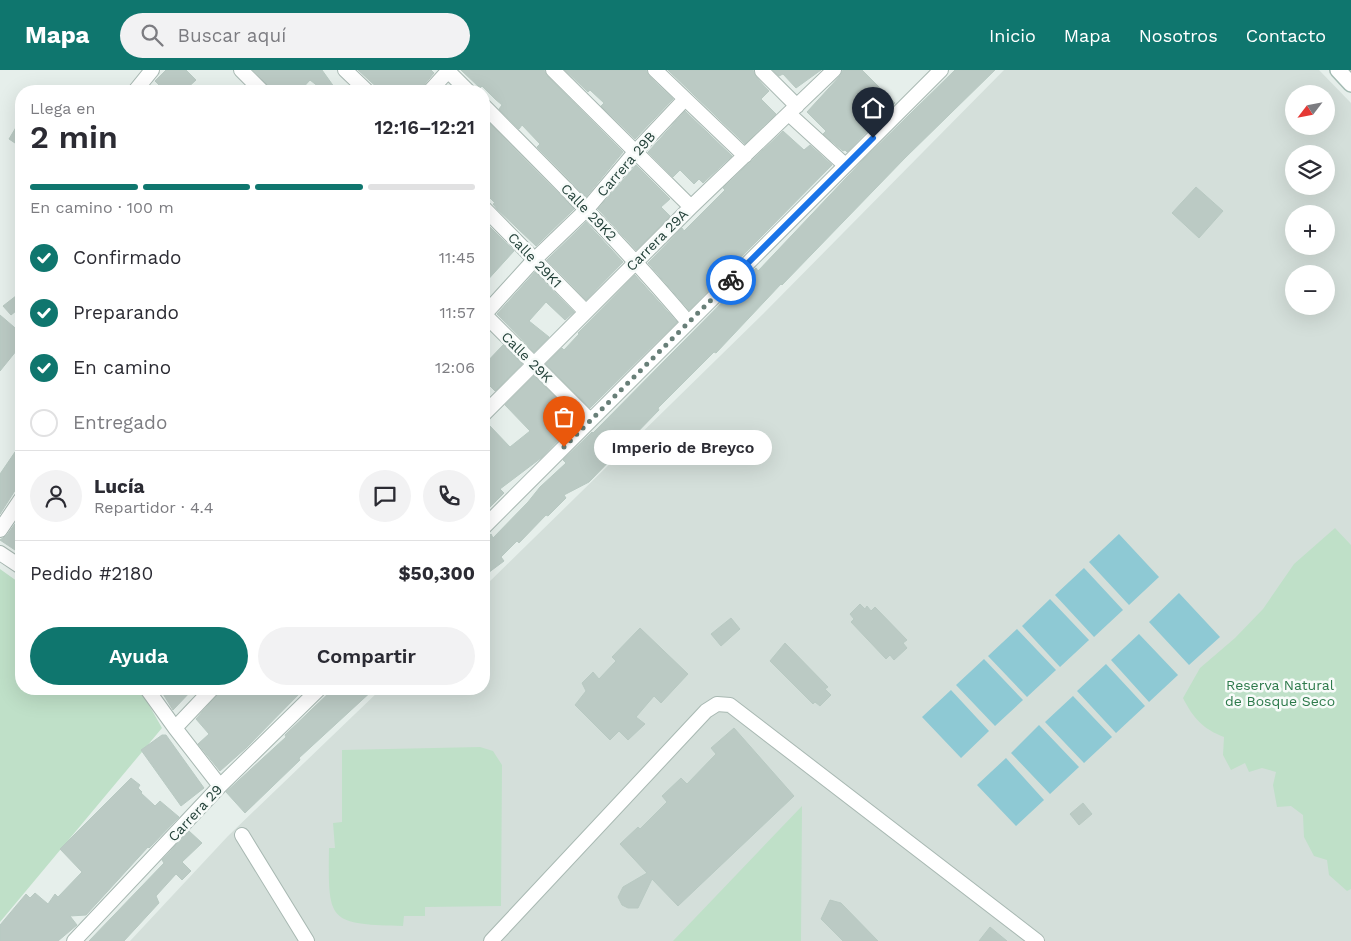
<!DOCTYPE html>
<html lang="es">
<meta charset="utf-8">
<style>
:root{--surface:#fff;--page:#f2f2f3;--text:#2b2b33;--muted:#7c7c81;--line:#e1e1e2;--accent:#0f766e}
body{margin:0;font-family:"Work Sans",sans-serif;background:var(--page);color:var(--text);height:100vh;display:flex;flex-direction:column;font-size:19px;white-space:nowrap}
*{box-sizing:border-box;margin:0}
p{font-size:16px;color:var(--muted)}
.icon{flex:none;width:28px;height:28px;fill:none;stroke:currentColor;stroke-width:2;stroke-linecap:round;stroke-linejoin:round}
.map{position:relative;flex:1;overflow:hidden}
.sheet{position:absolute;left:15px;top:15px;width:475px;height:610px;display:flex;flex-direction:column;background:var(--surface);border-radius:20px;box-shadow:0 5px 20px #0002}
.sheet>*{flex:none}
.needle{width:32px;rotate:238deg}
.fabs{position:absolute;left:1285px;top:15px;display:grid;gap:10px}
.fabs a{display:grid;place-items:center;width:50px;height:50px;border-radius:50%;background:var(--surface);box-shadow:0 5px 20px #0002;font-size:25px}
.pin{position:absolute;display:grid;place-items:center;width:42px;height:42px;color:#fff;margin:-51px -21px;border-radius:50% 50% 50% 0;rotate:-45deg;box-shadow:0 0 5px #0007}
.pin .icon{rotate:45deg}
.courier{position:absolute;display:grid;place-items:center;width:50px;height:50px;margin:-25px;border:4px solid #1a73e8;border-radius:50%;background:#fff;color:#222;box-shadow:0 1px 6px #0007}
.bubble{position:absolute;height:35px;border-radius:18px;background:var(--surface);box-shadow:0 5px 20px #0002;font-size:16px;font-weight:600;line-height:35px;text-align:center}
.headline em{font-style:normal;font-weight:600}
.headline div{display:flex;flex-direction:column-reverse}
.headline{display:flex;align-items:center;justify-content:space-between;height:85px;padding:0 15px}
h1{font-size:32px;font-weight:600;line-height:38px}
.bar{display:grid;grid-template-columns:repeat(4,1fr);gap:8px 5px;align-content:center;height:60px;padding:0 15px}
.bar i{height:6px;border-radius:4px;background:var(--line)}
.bar .selected{background:var(--accent)}
.bar p{grid-column:span 4}
.line{display:flex;align-items:center;gap:12px;padding:0 15px;border-top:1px solid var(--line)}
.line div{flex:1}
.round{display:grid;place-items:center;flex:none;width:52px;height:52px;border-radius:26px;background:var(--page)}
ol{padding:0 15px;list-style:none}
li{display:flex;align-items:center;gap:15px;height:55px}
li p{margin-inline-start:auto}
li .icon{padding:5px;border-radius:50%;background:var(--accent);color:#fff;stroke-width:4}
li:last-child{color:var(--muted)}
li i{width:28px;height:28px;border:2px solid var(--line);border-radius:50%}
.primary-button{display:flex;gap:10px;margin-top:auto;padding:10px 15px}
.primary-button a{flex:1;height:58px;border-radius:30px;background:var(--accent);color:#fff;font-size:20px;font-weight:600;line-height:58px;text-align:center}
.primary-button a+a{background:var(--page);color:var(--text)}
header{display:flex;align-items:center;gap:30px;box-sizing:border-box;height:70px;padding:0 25px;background:var(--accent);color:#fff}
header strong{font-size:24px}
nav{display:flex;gap:28px;margin-inline-start:auto;font-size:18px}
.search{width:350px;height:45px;background:var(--page);display:flex;align-items:center;gap:12px;box-sizing:border-box;padding:0 18px;border-radius:28px;color:var(--muted);font-size:19px}
.map>svg:first-child{display:block}
.built{fill:#d4dfda;fill-rule:evenodd}
.green{fill:#bfe0c8}
.water{fill:#8ec9d4}
.building{fill:#bbcac4;stroke:#b8c9c2}
.lines{fill:none;stroke-linecap:round;stroke-linejoin:round}
.street-casing{stroke:#a8b8b2;stroke-width:16}
.secondary-casing{stroke:#a4bbb3;stroke-width:18}
.street{stroke:#fff;stroke-width:14}
.secondary{stroke:#fff;stroke-width:15}
.done{stroke:#687f78;stroke-width:5;stroke-dasharray:0 9}
.route{stroke:#1a73e8;stroke-width:6}
.labels{text-anchor:middle;dominant-baseline:central;stroke-width:5;stroke-linejoin:round;paint-order:stroke}
.street-label{font-size:14px;fill:#24423a;stroke:#f7fbf9}
.park-label{font-size:14px;fill:#2d7a4b;stroke:#f7fbf9}
</style>
<header>
<strong>Mapa</strong>
<div class="search"><svg class="icon" aria-label="search" viewBox="0 0 24 24"><circle cx="10" cy="10" r="6"/><path d="M15 15l6 6"/></svg>Buscar aquí</div>
<nav><a>Inicio</a><a>Mapa</a><a>Nosotros</a><a>Contacto</a></nav>
</header>
<div class="map">
<svg width="1351" height="871" viewBox="0 0 1351 871">
<rect width="100%" height="100%" fill="#e6efeb"/>
<!-- built -->
<path class="built" d="M1004,0h315l32,33v838h-1221l98,-105 153,-147h103v-102l280,-274zM1294,24h32v32h-32zM1294,84h32v32h-32zM1294,144h32v32h-32zM1294,204h32v32h-32z"/>
<!-- green -->
<path class="green" d="M1335,458l16,17v344l-4,2 -18,-16 -2,-15 -13,-4 -10,-19 -1,-22 -12,-9 -14,1 -4,-22 3,-13 -14,-4 -13,4 -4,-9 -14,7 -8,-15 1,-18c-21,-8 -31,-19 -41,-39l17,-30 35,-30 28,-29 31,-45z
M0,499l21,15v105h119l22,39 -162,194z
M480,677l13,4 9,14 -1,141 -76,1v9h-21l-1,10c-75,-2 -75,-4 -74,-78h6l-2,-25 9,-1v-72z
M802,736l-1,135h-128z"/>
<!-- water -->
<path class="water" d="M1119,464l40,43 -30,28 -40,-43z
M1084,498l39,42 -29,27 -39,-42z
M1179,523l41,44 -31,28 -40,-43z
M1050,529l39,41 -29,27 -38,-41z
M1017,559l39,41 -29,27 -39,-41z
M1139,564l39,41 -29,27 -38,-42z
M984,589l39,41 -28,26 -39,-41z
M1106,594l39,42 -29,27 -39,-42z
M951,620l38,41 -28,27 -39,-41z
M1073,626l39,41 -28,26 -39,-41z
M1039,655l40,42 -29,27 -39,-41z
M1006,688l38,42 -28,26 -39,-41z"/>
<!-- building -->
<path class="building" d="M166,0h20l10,10 -12,11h-19l-10,-10z
M253,0h69l15,21h-13l-14,-11 -10,11h-28z
M358,0h73l3,3 -10,12 -3,6h-40z
M461,0h83l3,6 76,76 -37,45 -49,-50 3,-3 -18,-19 -3,4 -20,-20 3,-4 -7,-6 -13,-13 -2,2z
M565,0h81l3,6 24,23 -38,40 -34,-33 3,-3 -14,-13 -2,2z
M668,0h85l3,7 13,14 -8,8 15,15 -31,30z
M773,0h48l-25,18 -13,-14 -4,2z
M843,0h19l33,33 -48,49 -2,-2 -2,1 -20,-17 3,-3 -19,-19 33,-36z
M955,0h40l-90,88 -123,127 -1,-1 -65,69 -2,-1 -56,56 1,2 -70,72 -25,13 2,3 -18,18 -2,-1 -27,28 -2,-2 -16,16 3,4 -20,15v-35l7,-7 2,4 35,-36 12,-15 26,-24 -3,-3 29,-28 1,1 163,-165 2,3 106,-112z
M685,41l47,45 -29,27 -4,-4 -5,5 -14,-14 -7,7 -25,-25z
M21,49v20l-3,6 -9,-6z
M488,52l86,87 -38,37 -39,-37 -4,-5 2,-1 -11,-11v-65z
M783,61l21,19 6,-5 22,20 -143,145 -41,-47 34,-35 2,3 41,-41 -2,-2z
M636,95l34,34 -9,8 9,9 -34,34 -38,-41z
M1196,117l27,24 -24,27 -27,-25z
M485,152l29,29 -30,33v-60z
M586,152l37,40 -37,38 -39,-40z
M535,202l39,40 -9,8 -19,-18 -17,19 20,16 -15,15 -37,-38z
M635,205l42,47 -87,86 -44,-44 16,-16 2,2 15,-16 -1,-1z
M21,222v15l-10,8 -8,-9z
M0,245l21,18v12l-21,26z
M503,275l19,19 -27,27 -11,-11v-15z
M534,306l44,44 -37,38 -41,31 4,4 -20,20v-82l6,-5 20,21 20,-16 -25,-26z
M15,382l6,5v24l-21,33v-40z
M17,451l4,3v30l-21,-14 7,-5z
M860,534l5,5 2,-3 4,5 4,-4 32,33 -4,3 4,5 -13,12 -4,-5 -4,4 -35,-37 3,-3 -4,-5z
M731,548l9,11 -19,17 -10,-12z
M640,558l48,46 -27,29 -7,-7 -18,21 9,7 -17,16 -9,-9 -9,9 -35,-35 11,-14 -4,-8 11,-11 6,7 17,-18 -4,-4z
M785,573l43,44 -3,2 6,6 -11,11 -5,-4 -2,2 -43,-43z
M160,619h33l-20,21z
M222,619h82l-58,59 -26,23 -22,-27 11,-10 -13,-15z
M333,619h41l-75,69 1,2 -55,53 -19,-21 60,-55 -1,-2z
M734,658l60,68 -116,110 -26,-27 -14,29h-10l-6,-3 -4,-8 5,-10 24,-14 -27,-29 18,-17 2,2 27,-27 -5,-6 19,-18 6,6 29,-30 -5,-6z
M162,665h4l38,53 -23,18 -40,-56z
M131,708l9,7 -2,3 4,4 -1,1 14,13 5,-5 19,16 -30,31 -1,-1 -62,68 -16,1 7,9 -19,16h-58v-16l26,-31 4,4 5,-5 13,11 7,-10 3,3 24,-25 -22,-23z
M1083,733l9,11 -13,11 -9,-11z
M189,761l13,12 -20,19 9,9 -9,9 -6,-6 -20,22 3,7 -35,38h-35l75,-78 -2,-3z
M830,830l11,3 37,38h-35l-22,-22z
M990,857l17,14h-28z"/>
<g class="lines">
<defs>
<path id="street" d="M241,0l21,21
M345,0l22,21
M447,0l21,21
M553,0l138,137
M655,0l90,86
M762,1l35,35
M135,21l17,-21
M430,21l19,-21
M484,36c70,70 140,140 204,216
M789,44l56,51
M484,138l102,104
M484,244l106,106
M484,245l50,-55 53,-51 49,-58 49,-52
M484,344l207,-207 143,-137
M484,457l457,-457
M0,460l21,-31
M0,483l21,14
M147,619l28,39 45,58
M175,658l37,-39
M242,765l65,106
M74,871l146,-155 99,-97
M491,871l215,-230 11,-7 13,1 307,236"/>
<path id="secondary" d="M1338,0l13,14"/>
</defs>
<!-- street casing -->
<use href="#street" class="street-casing"/>
<!-- secondary casing -->
<use href="#secondary" class="secondary-casing"/>
<!-- street -->
<use href="#street" class="street"/>
<!-- secondary -->
<use href="#secondary" class="secondary"/>
</g>
<g class="lines">
<!-- done -->
<path class="done" d="M564,377l167,-167"/>
<!-- route -->
<path class="route" d="M731,210l142,-142"/>
</g>
<g class="labels">
<!-- street labels -->
<g class="street-label">
<text transform="translate(626 94) rotate(-49)">Carrera 29B</text>
<text transform="translate(589 142) rotate(46)">Calle 29K2</text>
<text transform="translate(657 170) rotate(-45)">Carrera 29A</text>
<text transform="translate(535 190) rotate(46)">Calle 29K1</text>
<text transform="translate(527 287) rotate(45)">Calle 29K</text>
<text transform="translate(195 743) rotate(-47)">Carrera 29</text>
</g>
<!-- park labels -->
<g class="park-label">
<text x="1280" y="615">Reserva Natural<tspan x="1280" dy="16">de Bosque Seco</tspan></text>
</g>
</g>
</svg>
<div class="fabs">
<a><svg class="needle" viewBox="-14 -14 28 28"><path d="M0-13l5 13h-10z" fill="#e53935"/><path d="M0 13l5-13h-10z" fill="#7c7c81"/></svg></a>
<a><svg class="icon" aria-label="layers" viewBox="0 0 24 24"><path d="M12 4l9 5-9 5-9-5zM3 14l9 5 9-5"/></svg></a>
<a>+</a>
<a>−</a>
</div>
<div class="pin" style="left:564px;top:377px;background:#ea580c"><svg class="icon" aria-label="bag" viewBox="0 0 24 24"><path d="M5 8h14l-1 12H6zM9 8a3 3 0 0 1 6 0"/></svg></div>
<div class="pin" style="left:873px;top:68px;background:#1f2937"><svg class="icon" aria-label="home" viewBox="0 0 24 24"><path d="M3 11l9-7 9 7M6 9v11h12V9"/></svg></div>
<div class="courier" style="left:731px;top:210px"><svg class="icon" aria-label="bike" viewBox="0 0 24 24"><circle cx="6" cy="16" r="4"/><circle cx="18" cy="16" r="4"/><path d="M6 16l4-8h5l3 8M10 8l3 8H6M13 5h3"/></svg></div>
<div class="bubble" style="left:594px;top:360px;width:178px">Imperio de Breyco</div>
<section class="sheet">
<div class="headline"><div><h1>2 min</h1><p>Llega en</p></div><em>12:16–12:21</em></div>
<div class="bar"><i class="selected"></i><i class="selected"></i><i class="selected"></i><i></i><p>En camino · 100 m</p></div>
<ol>
<li><svg class="icon" aria-label="check" viewBox="0 0 24 24"><path d="M5 12l5 5 9-10"/></svg>Confirmado<p>11:45</p></li>
<li><svg class="icon" aria-label="check" viewBox="0 0 24 24"><path d="M5 12l5 5 9-10"/></svg>Preparando<p>11:57</p></li>
<li><svg class="icon" aria-label="check" viewBox="0 0 24 24"><path d="M5 12l5 5 9-10"/></svg>En camino<p>12:06</p></li>
<li><i></i>Entregado</li>
</ol>
<div class="line" style="height:90px"><a class="round"><svg class="icon" aria-label="person" viewBox="0 0 24 24"><circle cx="12" cy="8" r="4"/><path d="M4 21q1-7 8-7t8 7"/></svg></a><div><b>Lucía</b><p>Repartidor · 4.4</p></div><a class="round"><svg class="icon" aria-label="chat" viewBox="0 0 24 24"><path d="M4 5h16v11H9l-5 4z"/></svg></a><a class="round"><svg class="icon" aria-label="phone" viewBox="0 0 24 24"><path d="M5 4h4l2 5-3 2q2 4 5 5l2-3 5 2v4C11 20 4 13 5 4z"/></svg></a></div>
<div class="line" style="height:65px"><div>Pedido #2180</div><b>$50,300</b></div>
<div class="primary-button"><a>Ayuda</a><a>Compartir</a></div>
</section>
</div>
